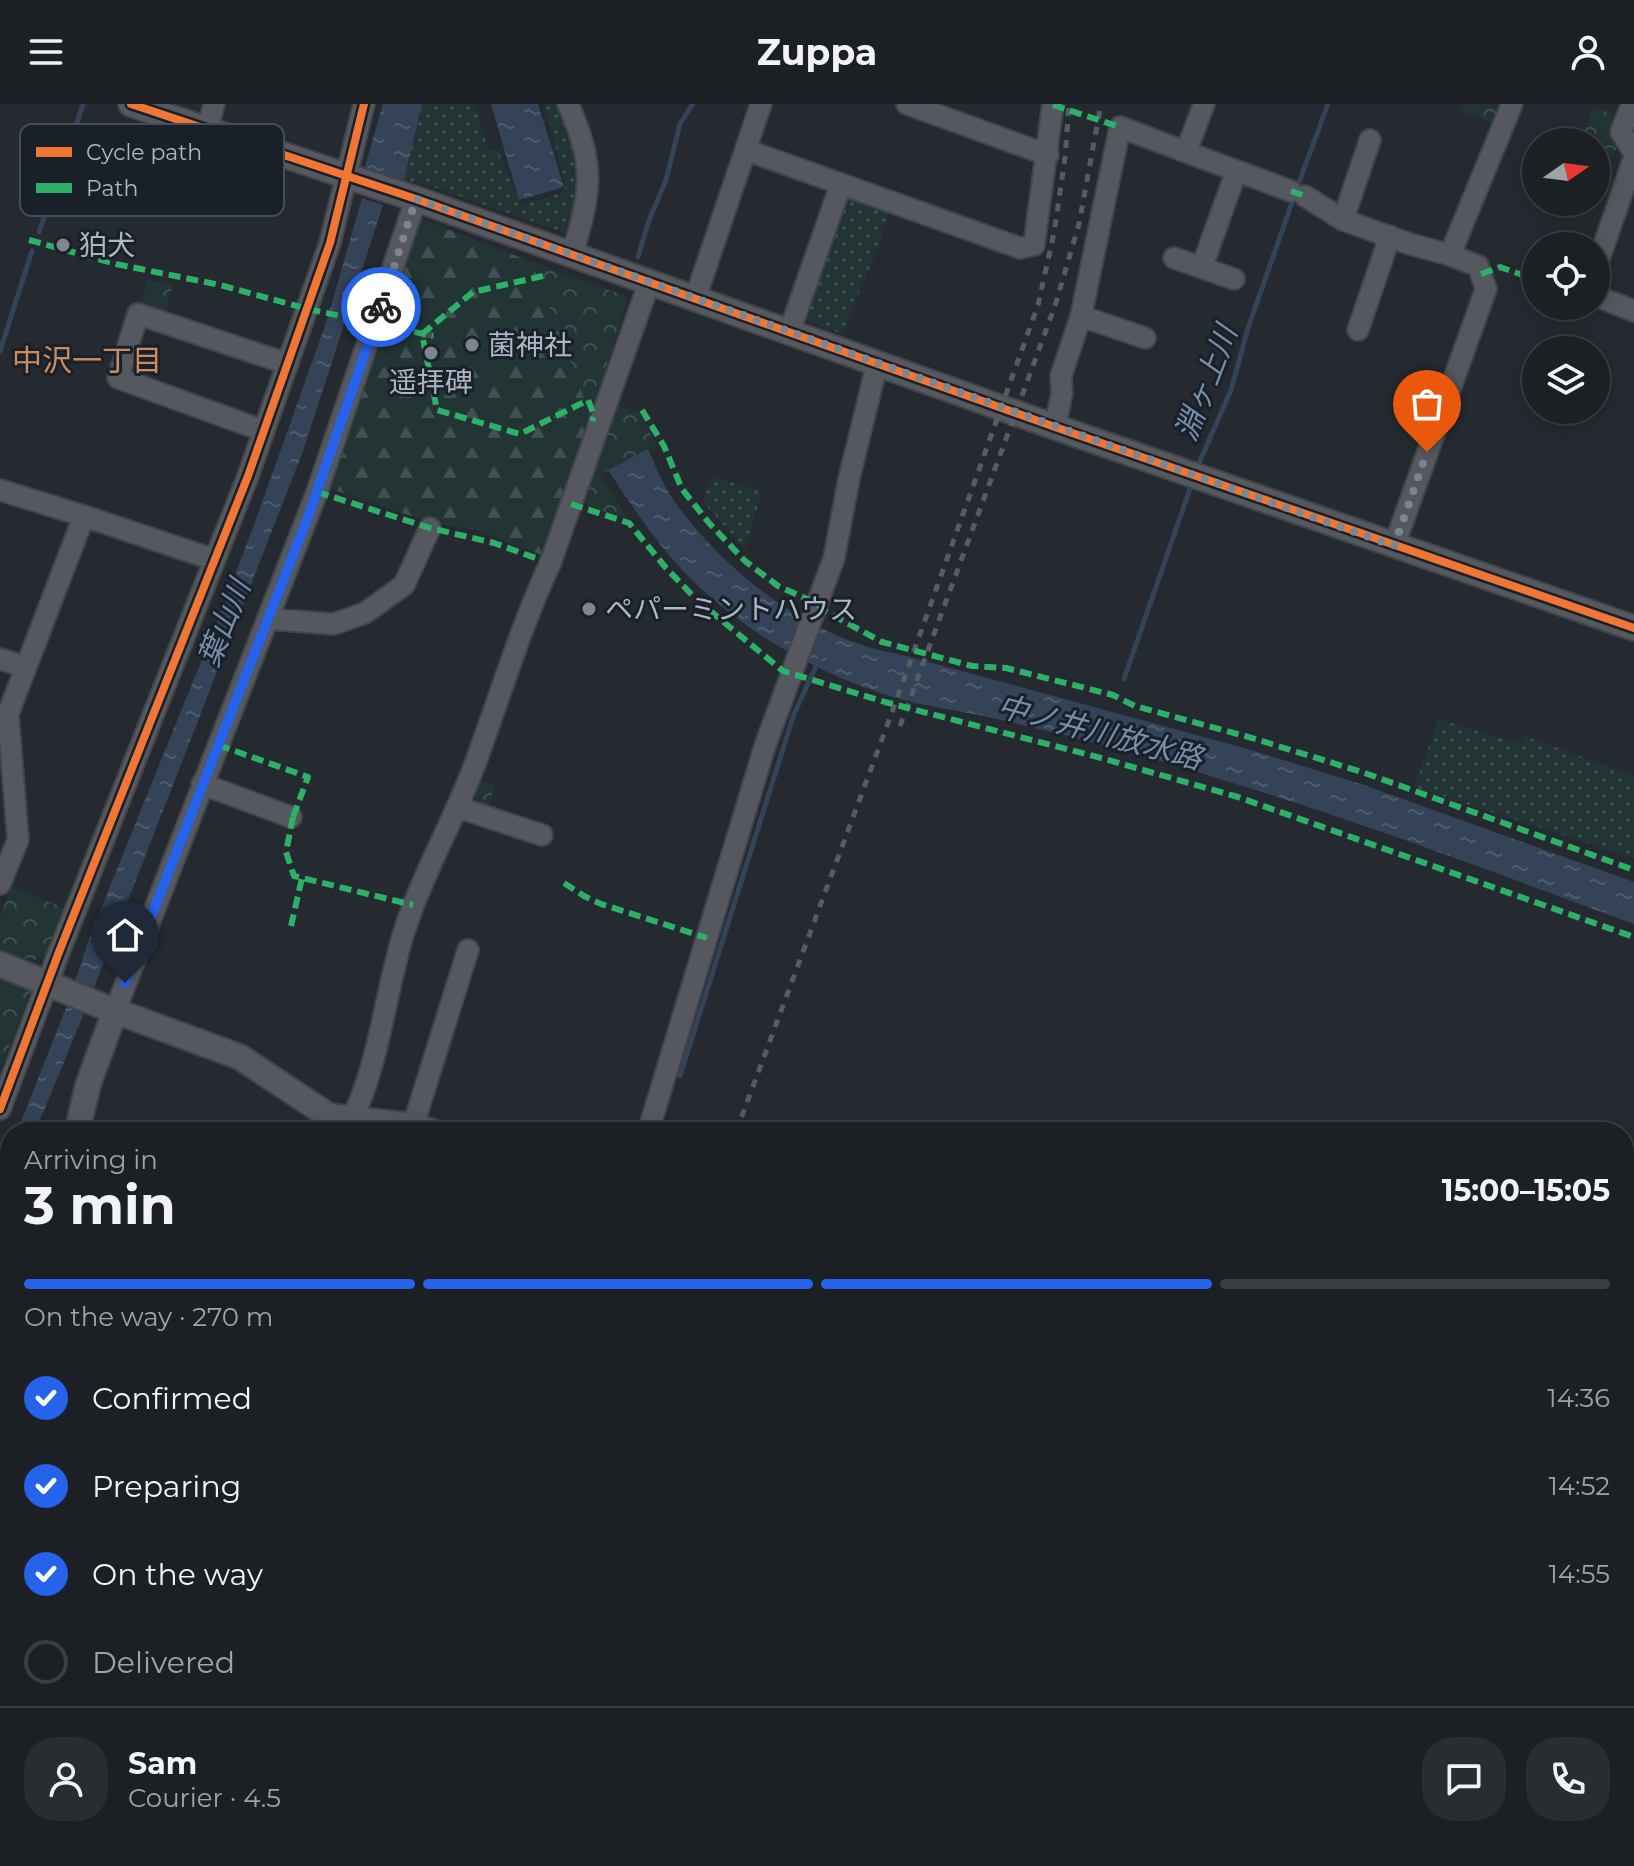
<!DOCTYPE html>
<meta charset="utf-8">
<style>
:root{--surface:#1c2024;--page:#292d31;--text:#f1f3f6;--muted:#a0a3a6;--line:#3a3e41;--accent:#2563eb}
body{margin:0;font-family:Montserrat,"Noto Sans JP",sans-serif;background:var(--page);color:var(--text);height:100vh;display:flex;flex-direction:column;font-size:30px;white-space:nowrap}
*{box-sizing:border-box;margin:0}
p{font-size:26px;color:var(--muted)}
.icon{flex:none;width:44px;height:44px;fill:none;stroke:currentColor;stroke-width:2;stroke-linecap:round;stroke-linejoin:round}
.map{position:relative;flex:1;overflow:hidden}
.drawer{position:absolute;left:0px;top:1018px;width:1634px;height:744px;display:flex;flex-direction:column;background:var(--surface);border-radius:32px 32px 0 0;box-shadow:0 4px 20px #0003,0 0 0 2px var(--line)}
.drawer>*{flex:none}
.needle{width:52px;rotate:76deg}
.buttons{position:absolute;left:1522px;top:24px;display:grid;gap:16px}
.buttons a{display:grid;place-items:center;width:88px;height:88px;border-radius:50%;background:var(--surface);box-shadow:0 4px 20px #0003,0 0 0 2px var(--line);font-size:40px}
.pin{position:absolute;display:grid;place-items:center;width:68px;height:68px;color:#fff;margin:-82px -34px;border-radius:50% 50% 50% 0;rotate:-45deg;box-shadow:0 0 8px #0007}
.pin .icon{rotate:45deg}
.courier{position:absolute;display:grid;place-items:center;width:80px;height:80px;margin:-40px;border:6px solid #2563eb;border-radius:50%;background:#fff;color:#222;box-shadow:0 2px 10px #0007}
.summary em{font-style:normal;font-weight:700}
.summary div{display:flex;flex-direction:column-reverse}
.summary{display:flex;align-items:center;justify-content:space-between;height:136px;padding:0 24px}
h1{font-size:52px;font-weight:700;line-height:60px}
.bar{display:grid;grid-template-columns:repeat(4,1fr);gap:12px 8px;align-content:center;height:96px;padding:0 24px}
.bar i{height:10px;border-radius:6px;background:var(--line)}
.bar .active{background:var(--accent)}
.bar p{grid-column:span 4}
.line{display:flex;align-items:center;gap:20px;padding:0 24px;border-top:2px solid var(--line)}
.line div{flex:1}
.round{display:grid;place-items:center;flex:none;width:84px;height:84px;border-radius:32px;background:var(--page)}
ol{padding:0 24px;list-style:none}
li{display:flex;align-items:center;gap:24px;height:88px}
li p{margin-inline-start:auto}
li .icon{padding:8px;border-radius:50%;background:var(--accent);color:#fff;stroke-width:4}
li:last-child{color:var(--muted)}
li i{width:44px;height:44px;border:4px solid var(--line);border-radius:50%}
header{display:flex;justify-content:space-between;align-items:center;height:104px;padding:0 24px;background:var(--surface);font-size:36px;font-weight:700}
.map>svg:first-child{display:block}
.grass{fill:url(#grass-dots)}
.forest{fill:url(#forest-firs)}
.park{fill:url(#park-crowns)}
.water{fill:url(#water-ripples)}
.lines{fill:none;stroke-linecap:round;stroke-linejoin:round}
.stream{stroke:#344357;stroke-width:5}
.minor-casing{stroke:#414549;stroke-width:24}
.tertiary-casing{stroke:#414549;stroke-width:28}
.minor{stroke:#55585e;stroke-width:20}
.tertiary{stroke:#55585e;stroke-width:24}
.rail{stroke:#585c62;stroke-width:5;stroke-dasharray:8 8;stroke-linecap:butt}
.quiet{stroke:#2db169;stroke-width:6;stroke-dasharray:12 6;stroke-linecap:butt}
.cycleway-casing{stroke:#19202a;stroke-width:13}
.cycleway{stroke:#f07635;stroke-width:8}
.done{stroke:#7e858f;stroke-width:8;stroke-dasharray:0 14.4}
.route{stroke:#2563eb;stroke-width:10}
.poi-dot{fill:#7e858f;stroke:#19202a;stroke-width:3}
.labels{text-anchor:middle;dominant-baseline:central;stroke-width:6;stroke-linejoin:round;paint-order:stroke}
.poi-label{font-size:28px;fill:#aeb6c2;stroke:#19202a;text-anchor:start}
.neighbourhood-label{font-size:30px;fill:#cb8c60;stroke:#19202a}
.water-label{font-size:30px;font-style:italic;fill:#788ea9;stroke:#19202a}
.key{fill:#19202a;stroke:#464d58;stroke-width:2}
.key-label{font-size:22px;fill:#aeb6c2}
</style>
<header><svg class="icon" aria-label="menu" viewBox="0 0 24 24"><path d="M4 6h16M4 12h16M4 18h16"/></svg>Zuppa<svg class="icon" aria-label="person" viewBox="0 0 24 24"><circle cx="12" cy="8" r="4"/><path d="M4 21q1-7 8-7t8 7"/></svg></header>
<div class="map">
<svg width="1634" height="1762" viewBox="0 0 1634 1762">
<defs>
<pattern id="grass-dots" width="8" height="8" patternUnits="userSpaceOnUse" patternTransform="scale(2)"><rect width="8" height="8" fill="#233435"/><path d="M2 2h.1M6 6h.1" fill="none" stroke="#404f51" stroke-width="1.8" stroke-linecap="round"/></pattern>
<pattern id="forest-firs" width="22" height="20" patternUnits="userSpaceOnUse" patternTransform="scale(2)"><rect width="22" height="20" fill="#233435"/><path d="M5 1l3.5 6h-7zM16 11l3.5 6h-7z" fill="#404f51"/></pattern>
<pattern id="park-crowns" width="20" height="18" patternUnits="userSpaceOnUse" patternTransform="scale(2)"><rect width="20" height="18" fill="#233435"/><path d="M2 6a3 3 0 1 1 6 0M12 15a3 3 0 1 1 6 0" fill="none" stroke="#404f51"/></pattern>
<pattern id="water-ripples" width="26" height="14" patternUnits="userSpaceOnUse" patternTransform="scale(2)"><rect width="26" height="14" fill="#344357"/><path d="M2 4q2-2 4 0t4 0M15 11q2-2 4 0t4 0" fill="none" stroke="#4f5c6e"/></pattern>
</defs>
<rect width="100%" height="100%" fill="#252a30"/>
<!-- grass -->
<path class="grass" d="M422,0h53l13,46h10l24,56 43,-15 -1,-13 -20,-74h14l15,35 8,49 -13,46 -140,-49 -24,-5z
M853,92l37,14 -13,40 -35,84 -34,-13 -4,-9 38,-111z
M711,372l51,15 -17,58 -42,-47z
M1439,615l81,25 5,-11 5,5 104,38v82l-220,-71z"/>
<!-- forest -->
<path class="forest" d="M416,113l116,45 59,154 -49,139 -69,-26 -39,-5 -105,-36z"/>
<!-- park -->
<path class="park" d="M1462,0h41l-8,20 -35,-14z
M1594,3l24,9 -8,18 7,13 -4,9 -17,-7v-7h-16z
M532,158l96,35 -37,119z
M148,176l25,5 -9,31 -24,-9z
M615,301l24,8 18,32 -58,30 29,43 -41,-11 -3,-5z
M478,676l17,5 -7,24 -9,-3 -5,-14z
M12,783l52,21 -18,46 -13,7 -33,-12v-33z
M0,872l32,12 -32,82z"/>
<!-- water -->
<path class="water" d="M383,0h39l-18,76 -40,-10z
M491,0h47l26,83 -45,13z
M362,94l21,7 -80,246 -218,560 -50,121h-18l50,-127 24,-72 114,-281 49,-127 73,-205z
M648,345c9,21 18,42 32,60 53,70 136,132 223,146l341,93 117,36 273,98v42c-136,-50 -272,-102 -411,-144 -73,-23 -147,-43 -222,-60 -37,-9 -75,-13 -112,-24 -66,-21 -132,-57 -183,-103 -39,-34 -70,-80 -98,-123z
M10,1045v50l-10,28v-52z"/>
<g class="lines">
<!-- stream -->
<path class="stream" d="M1297,84l31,-84
M39,128l44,-127
M638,153l11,-37 17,-40 14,-56 13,-20
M0,247l32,-100
M1196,366l35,-80 17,-62 46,-131
M1124,575l68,-196
M680,972l114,-362 25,-54
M377,1762l3,-10
M1347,1762l4,-10"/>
<defs>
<path id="minor" d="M568,0c28,63 23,87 4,151
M907,0l141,51
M1204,0l-18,48 105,39
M1632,0l-11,28 13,21
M208,25l6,-25
M746,46l274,98 14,-3 19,-141
M1305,92l38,24 67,24 40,11
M1343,116l27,-80
M1174,154l60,21
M1202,163l34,-95
M1596,164l38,-110
M1596,192l38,15
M695,195l66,-195
M1081,212l64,22
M1358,226l32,-94
M789,229l52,-149
M1055,323l7,-34 -1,-17 20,-60 39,-189 66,25
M264,327l-146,-53 20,-64 150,50
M0,386l84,26 -76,198 10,126 -18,44
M84,412l131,44
M1394,442l92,-257 -8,-23 -28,-11 62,-151
M269,515l65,5 31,-11 39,-28 26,-57
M0,555l25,8
M202,680l89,33
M457,703l85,28
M115,907l202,-519 99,-293
M0,1005l59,-157 189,-476 82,-233 34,-139
M352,1015c28,-58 33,-126 52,-187 18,-57 48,-108 69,-163 26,-68 46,-139 77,-205l99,-281
M413,1022l55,-176
M648,1028l117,-386 69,-188 15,-79 28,-115
M0,1186l10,-22
M0,1401l10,73
M0,1583l10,-48
M1624,1746l10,3
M749,1752l29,10
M525,1762l4,-10
M1234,1762l3,-10"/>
<path id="tertiary" d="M131,0l285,95 639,228 579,201
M0,860l107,44 133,49 89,59 84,10 21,6
M77,1028l11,-47 27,-74
M1624,1422l10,3
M156,1752l1,10"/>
</defs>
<!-- minor casing -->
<use href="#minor" class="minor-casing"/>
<!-- tertiary casing -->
<use href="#tertiary" class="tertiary-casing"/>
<!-- minor -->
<use href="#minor" class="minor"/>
<!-- tertiary -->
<use href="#tertiary" class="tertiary"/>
<!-- rail -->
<path class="rail" d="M900,622l155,-420 24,-82 22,-120
M736,1028l155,-417 147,-410 16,-72 11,-75 4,-54
M465,1762l4,-10"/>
<!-- quiet -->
<path class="quiet" d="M1053,1l67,22
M1291,87l14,5
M29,136l87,24 104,21 88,24 125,27
M1481,170l19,-7 28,10 8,-3
M543,172l-70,16 -51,42 15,76 83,24 68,-34 6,15 -2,6
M642,306l22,36 18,43 27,34 36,38 33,25 38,17 9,8 57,31 90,24 34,2 107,27 22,11 117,32 110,34 272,98
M317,388l113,36 64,15 47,17
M571,400l58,19 37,45 31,32 86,71 102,31 216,56 137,39 396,140
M218,641l90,32 -15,40h-2
M293,713l-7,35 8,24 119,29
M564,779l20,13 17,8 106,34
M291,822l11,-48
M8,1169l2,1"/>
<defs>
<path id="cycleway" d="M131,0l285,95 639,228 579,201
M0,1005l59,-157 189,-476 82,-233 34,-139"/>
</defs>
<!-- cycleway casing -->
<use href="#cycleway" class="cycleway-casing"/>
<!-- cycleway -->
<use href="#cycleway" class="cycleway"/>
</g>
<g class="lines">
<!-- done -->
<path class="done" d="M381,203l35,-108 978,347 33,-94"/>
<!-- route -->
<path class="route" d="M125,879l183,-466 73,-210"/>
</g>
<!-- markers -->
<g class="poi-dot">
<circle cx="63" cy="141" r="8"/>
<circle cx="472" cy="241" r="8"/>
<circle cx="431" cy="249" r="8"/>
<circle cx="589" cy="505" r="8"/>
</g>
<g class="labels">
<!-- poi labels -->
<g class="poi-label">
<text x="79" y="141">狛犬</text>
<text x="488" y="241">菌神社</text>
<text x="431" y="278" text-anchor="middle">遥拝碑</text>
<text x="605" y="505">ペパーミントハウス</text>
</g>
<!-- neighbourhood labels -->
<g class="neighbourhood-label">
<text x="87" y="256">中沢一丁目</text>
</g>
<!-- water labels -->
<g class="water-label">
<text transform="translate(1206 279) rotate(-69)">淵ヶ上川</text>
<text transform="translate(224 519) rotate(-68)">葉山川</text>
<text transform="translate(1100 628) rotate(15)">中ノ井川放水路</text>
</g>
</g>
<!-- legend -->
<rect x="20" y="20" width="264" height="92" rx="12" class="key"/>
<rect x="36" y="43" width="36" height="10" fill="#f07635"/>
<rect x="36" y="79" width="36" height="10" fill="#2db169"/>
<g class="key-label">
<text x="86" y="56">Cycle path</text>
<text x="86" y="92">Path</text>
</g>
</svg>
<div class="buttons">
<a><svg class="needle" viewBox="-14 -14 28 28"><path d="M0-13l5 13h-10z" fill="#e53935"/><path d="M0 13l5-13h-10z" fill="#a0a3a6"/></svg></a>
<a><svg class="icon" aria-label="locate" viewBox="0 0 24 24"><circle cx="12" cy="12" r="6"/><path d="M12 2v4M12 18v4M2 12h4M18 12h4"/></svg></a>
<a><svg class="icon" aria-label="layers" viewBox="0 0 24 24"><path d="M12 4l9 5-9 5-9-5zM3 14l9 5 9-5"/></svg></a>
</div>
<div class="pin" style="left:1427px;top:348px;background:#ea580c"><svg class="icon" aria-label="bag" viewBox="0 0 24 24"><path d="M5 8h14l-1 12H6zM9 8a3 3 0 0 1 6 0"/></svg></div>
<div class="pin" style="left:125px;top:879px;background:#1f2937"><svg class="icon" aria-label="home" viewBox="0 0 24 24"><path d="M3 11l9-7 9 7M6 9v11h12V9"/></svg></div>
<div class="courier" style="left:381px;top:203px"><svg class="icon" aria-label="bike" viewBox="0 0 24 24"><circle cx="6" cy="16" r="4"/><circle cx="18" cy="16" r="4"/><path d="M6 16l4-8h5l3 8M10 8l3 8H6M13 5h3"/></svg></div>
<section class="drawer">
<div class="summary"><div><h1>3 min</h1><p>Arriving in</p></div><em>15:00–15:05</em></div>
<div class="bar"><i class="active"></i><i class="active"></i><i class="active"></i><i></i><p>On the way · 270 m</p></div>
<ol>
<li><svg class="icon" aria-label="check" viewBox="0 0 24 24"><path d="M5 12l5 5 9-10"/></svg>Confirmed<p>14:36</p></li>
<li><svg class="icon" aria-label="check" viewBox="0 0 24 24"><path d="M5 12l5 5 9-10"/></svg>Preparing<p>14:52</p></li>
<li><svg class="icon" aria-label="check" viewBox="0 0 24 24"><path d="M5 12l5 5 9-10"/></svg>On the way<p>14:55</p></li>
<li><i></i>Delivered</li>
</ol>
<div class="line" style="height:144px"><a class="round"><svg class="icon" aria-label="person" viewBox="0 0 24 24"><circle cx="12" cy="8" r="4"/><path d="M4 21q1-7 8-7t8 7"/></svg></a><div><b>Sam</b><p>Courier · 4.5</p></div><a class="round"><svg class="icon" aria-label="chat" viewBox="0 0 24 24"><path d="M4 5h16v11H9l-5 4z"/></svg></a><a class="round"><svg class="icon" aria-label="phone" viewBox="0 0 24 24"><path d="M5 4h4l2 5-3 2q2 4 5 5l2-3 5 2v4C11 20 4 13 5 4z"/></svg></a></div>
</section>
</div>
